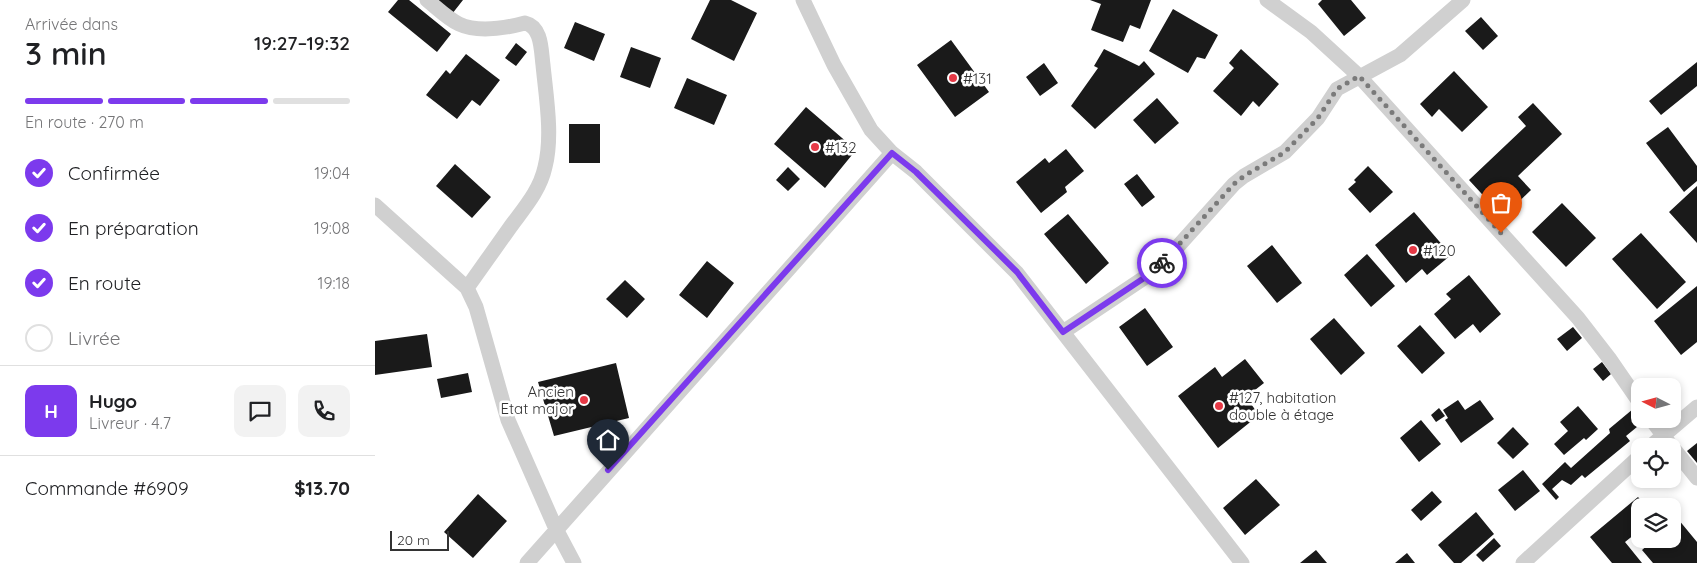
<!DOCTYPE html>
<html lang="fr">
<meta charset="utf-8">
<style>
:root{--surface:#fff;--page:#f2f2f2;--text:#202124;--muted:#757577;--line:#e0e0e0;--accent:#7c3aed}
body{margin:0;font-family:Quicksand,sans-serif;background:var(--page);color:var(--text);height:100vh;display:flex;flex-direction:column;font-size:19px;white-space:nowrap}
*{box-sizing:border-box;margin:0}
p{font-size:16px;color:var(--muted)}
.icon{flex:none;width:28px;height:28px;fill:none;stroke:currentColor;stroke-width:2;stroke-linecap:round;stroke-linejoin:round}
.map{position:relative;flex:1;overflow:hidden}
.details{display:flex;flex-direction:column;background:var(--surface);width:375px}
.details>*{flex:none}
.needle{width:32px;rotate:276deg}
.controls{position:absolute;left:1256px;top:378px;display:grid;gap:10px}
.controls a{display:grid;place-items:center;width:50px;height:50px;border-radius:10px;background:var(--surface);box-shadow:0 2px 8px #0003;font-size:25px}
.scale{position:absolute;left:15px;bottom:12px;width:59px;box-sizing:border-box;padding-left:5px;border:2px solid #333;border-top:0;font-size:14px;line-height:18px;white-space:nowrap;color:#333;-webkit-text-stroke:4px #fff;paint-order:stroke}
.pin{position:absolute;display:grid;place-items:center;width:42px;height:42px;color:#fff;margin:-51px -21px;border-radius:50% 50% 50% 0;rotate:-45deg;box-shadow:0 0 5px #0007}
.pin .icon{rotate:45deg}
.courier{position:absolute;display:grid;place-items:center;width:50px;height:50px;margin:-25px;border:4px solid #7c3aed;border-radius:50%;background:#fff;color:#222;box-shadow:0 1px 6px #0007}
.headline em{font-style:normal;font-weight:600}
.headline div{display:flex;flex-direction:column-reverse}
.headline{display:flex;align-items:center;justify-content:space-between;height:85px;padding:0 25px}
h1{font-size:32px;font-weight:600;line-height:38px}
.bar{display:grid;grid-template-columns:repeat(4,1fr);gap:8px 5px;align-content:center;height:60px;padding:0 25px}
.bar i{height:6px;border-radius:4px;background:var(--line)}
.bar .selected{background:var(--accent)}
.bar p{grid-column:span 4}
.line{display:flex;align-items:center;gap:12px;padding:0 25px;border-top:1px solid var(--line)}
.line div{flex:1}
.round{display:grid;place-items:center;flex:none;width:52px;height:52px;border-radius:10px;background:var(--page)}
ol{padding:0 25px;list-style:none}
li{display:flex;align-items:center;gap:15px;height:55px}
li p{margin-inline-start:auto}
li .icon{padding:5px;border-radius:50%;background:var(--accent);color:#fff;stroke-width:4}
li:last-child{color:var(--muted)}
li i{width:28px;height:28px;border:2px solid var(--line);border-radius:50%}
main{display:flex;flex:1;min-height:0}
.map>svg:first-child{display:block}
.building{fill:#1a1a1a}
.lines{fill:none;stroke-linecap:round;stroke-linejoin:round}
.minor{stroke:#d0d0d0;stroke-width:15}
.done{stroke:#7a7a7a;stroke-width:5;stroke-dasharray:0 9}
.route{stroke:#7c3aed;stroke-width:6}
.poi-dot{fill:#e63946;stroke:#fff;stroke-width:2}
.labels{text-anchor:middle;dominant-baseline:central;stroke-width:5;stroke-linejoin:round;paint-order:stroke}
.poi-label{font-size:15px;fill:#333;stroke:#fff;text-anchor:start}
</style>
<main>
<section class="details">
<div class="headline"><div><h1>3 min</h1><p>Arrivée dans</p></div><em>19:27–19:32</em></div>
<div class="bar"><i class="selected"></i><i class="selected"></i><i class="selected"></i><i></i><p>En route · 270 m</p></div>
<ol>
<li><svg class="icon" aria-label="check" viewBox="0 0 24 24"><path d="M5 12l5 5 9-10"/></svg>Confirmée<p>19:04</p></li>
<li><svg class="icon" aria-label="check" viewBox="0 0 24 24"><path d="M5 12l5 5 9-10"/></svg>En préparation<p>19:08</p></li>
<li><svg class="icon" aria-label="check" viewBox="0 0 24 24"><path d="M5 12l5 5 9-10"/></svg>En route<p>19:18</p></li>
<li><i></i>Livrée</li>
</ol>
<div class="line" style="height:90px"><b class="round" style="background:var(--accent);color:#fff">H</b><div><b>Hugo</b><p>Livreur · 4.7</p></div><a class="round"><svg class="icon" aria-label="chat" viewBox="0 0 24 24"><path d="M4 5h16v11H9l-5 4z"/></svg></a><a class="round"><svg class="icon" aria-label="phone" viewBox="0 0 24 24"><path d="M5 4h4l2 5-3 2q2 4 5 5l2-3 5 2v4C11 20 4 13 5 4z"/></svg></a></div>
<div class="line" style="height:65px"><div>Commande #6909</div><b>$13.70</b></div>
</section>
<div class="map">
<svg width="1322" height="563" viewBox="0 0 1322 563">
<rect width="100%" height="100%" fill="#fff"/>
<!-- building -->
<path class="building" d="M23,0h11l42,34 -14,18 -49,-40z
M59,0h29l-11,14z
M335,0h21l26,13 -23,48 -43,-22z
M715,0h61l-11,29 -10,-4 -7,17 -32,-12 10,-26z
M947,0h29l15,18 -22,18 -26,-32z
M798,9l45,26 -13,24 -8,-2 -9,16 -39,-22z
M1106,17l17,19 -15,14 -18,-19z
M200,22l30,12 -11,27 -30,-13z
M576,40l38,52 -34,25 -38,-52z
M141,43l11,9 -11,14 -11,-8z
M256,47l30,11 -11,30 -30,-11z
M729,49l35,17 5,-5 11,13 -60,55 -24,-23 27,-38 -4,-2z
M866,49l38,35 -20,23 -6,-6 -12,15 -28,-25 21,-23 -5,-5z
M91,54l34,26 -20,26 -8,-6 -15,19 -31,-24 20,-25 4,4z
M1322,62v24l-36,29 -12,-14z
M669,63l14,20 -18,13 -14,-19z
M1079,71l34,36 -26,25 -23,-23 -7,8 -12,-13z
M312,78l40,17 -13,30 -40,-17z
M782,98l22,25 -24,21 -22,-24z
M1158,103l29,31 -44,42 13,14 -28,27 -34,-37 57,-54 -8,-9z
M431,107l50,43 -31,38 -51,-44z
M194,124h31v39h-31z
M1293,127l29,39v15l-13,11 -38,-49z
M691,149l18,22 -19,16 2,5 -26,21 -25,-31 29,-24 4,5z
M80,164l36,33 -19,21 -36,-32z
M993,166l25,26 -23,21 -22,-24 8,-7 -2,-2z
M413,167l12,12 -12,12 -12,-11z
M762,174l18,23 -13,10 -18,-23z
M1322,186v57l-28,-31z
M1187,203l34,35 -30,29 -34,-35z
M1039,212l37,43 -24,20 -5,-6 -16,14 -31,-38z
M693,214l41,49 -23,21 -42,-50z
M1266,233l45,49 -29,27 -45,-50z
M897,245l30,38 -25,20 -30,-37z
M992,254l28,32 -24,21 -27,-32z
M332,261l27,22 -27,35 -28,-23z
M1094,275l32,39 -21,19 -7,-9 -18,15 -21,-25 17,-15 -5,-5z
M250,280l20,19 -18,19 -21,-19z
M1322,286v56l-16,13 -27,-34z
M770,308l28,39 -26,19 -28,-39z
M959,318l31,35 -24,22 -31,-36z
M1045,325l25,28 -23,21 -25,-28z
M1198,327l9,11 -15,13 -10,-12z
M52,334l5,33 -57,8v-34z
M870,359l19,24 -18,14 13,18 -41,33 -40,-52 37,-29 7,10z
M1227,362l9,12 -8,7 -10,-12z
M241,363l13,55 -75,18 -16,-54z
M93,373l4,19 -31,6 -4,-19z
M1083,400l7,10 15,-10 14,19 -33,24 -16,-23 3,-2 -5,-8z
M1203,406l20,23 -12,11 -2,-2 -20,17 -10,-11 14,-13 -8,-9z
M1064,408l6,8 -9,6 -5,-7z
M1258,409l10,13 -17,14 4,5 -45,37 -3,-3 -11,10 -9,-5 -10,9 7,8 -3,3 -14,-16 23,-22 6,6 39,-35 -1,-4z
M1046,420l20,24 -22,18 -19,-24z
M1138,427l16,17 -16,15 -16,-16z
M1322,443v20l-10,-12z
M1148,470l17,21 -25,20 -17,-21z
M881,479l24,26 -35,30 -22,-27z
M1057,491l10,11 -21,19 -10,-11z
M103,494l29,27 -34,37 -29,-26z
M1263,497l8,9h-6v24l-15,12 17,21h-30l-22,-26z
M1101,512l18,22 -33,29h-7l-16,-18z
M1303,519l19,23v21h-44l-11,-13 13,-11h18v-15z
M1119,538l7,8 -18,16 -7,-7z
M941,550l11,13h-27z
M1032,553l8,10h-20z"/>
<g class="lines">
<!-- minor -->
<path class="minor" d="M52,0c10,8 21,19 32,24 19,9 47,4 66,-1 17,4 16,27 18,42 3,31 10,71 2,102 -5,23 -20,40 -34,59 -15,21 -29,41 -44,62
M428,0l31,65 37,65 21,23 24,19 101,101 225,290
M892,0l44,32 48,44 219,242 31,40 31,45
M0,205l92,83 9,19 32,113 48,109 18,34
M688,332l81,-54 19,-15 71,-79 10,-8 41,-24 33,-34 19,-29 63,-34 63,-55
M1276,419l18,24
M1276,446l46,-39
M1298,448l24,30
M152,563l365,-410
M1148,563l117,-107"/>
</g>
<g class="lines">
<!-- done -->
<path class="done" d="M787,263l72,-79 10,-8 41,-24 33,-34 19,-29 22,-13 142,157"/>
<!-- route -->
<path class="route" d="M233,470l284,-317 24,19 101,100 46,60 81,-54 18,-15"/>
</g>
<!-- markers -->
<g class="poi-dot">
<circle cx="578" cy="78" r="5"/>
<circle cx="440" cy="147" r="5"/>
<circle cx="1038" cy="250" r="5"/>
<circle cx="209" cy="400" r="5"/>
<circle cx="844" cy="406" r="5"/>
</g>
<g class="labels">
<!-- poi labels -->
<g class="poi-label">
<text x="588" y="78">#131</text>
<text x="450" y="147">#132</text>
<text x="1048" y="250">#120</text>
<text x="199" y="391" text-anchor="end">Ancien<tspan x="199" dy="17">Etat major</tspan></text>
<text x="854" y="397">#127, habitation<tspan x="854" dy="17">double à étage</tspan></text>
</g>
</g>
</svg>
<div class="controls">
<a><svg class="needle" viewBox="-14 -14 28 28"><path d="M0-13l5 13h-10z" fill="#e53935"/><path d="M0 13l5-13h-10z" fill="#757577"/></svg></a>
<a><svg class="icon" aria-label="locate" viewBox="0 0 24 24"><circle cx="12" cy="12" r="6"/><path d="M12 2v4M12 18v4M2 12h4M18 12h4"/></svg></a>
<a><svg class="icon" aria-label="layers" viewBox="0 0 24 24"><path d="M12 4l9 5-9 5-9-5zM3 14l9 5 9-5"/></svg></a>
</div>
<div class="scale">20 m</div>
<div class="pin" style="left:1126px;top:233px;background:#ea580c"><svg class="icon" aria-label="bag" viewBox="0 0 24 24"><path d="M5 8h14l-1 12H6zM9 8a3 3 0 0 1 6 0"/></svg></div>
<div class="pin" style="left:233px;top:470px;background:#1f2937"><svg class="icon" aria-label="home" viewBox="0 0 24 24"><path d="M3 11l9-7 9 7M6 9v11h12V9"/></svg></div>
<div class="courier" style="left:787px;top:263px"><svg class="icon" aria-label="bike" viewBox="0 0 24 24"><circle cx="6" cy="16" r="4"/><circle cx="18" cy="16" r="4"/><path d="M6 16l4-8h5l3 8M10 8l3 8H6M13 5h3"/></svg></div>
</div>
</main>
